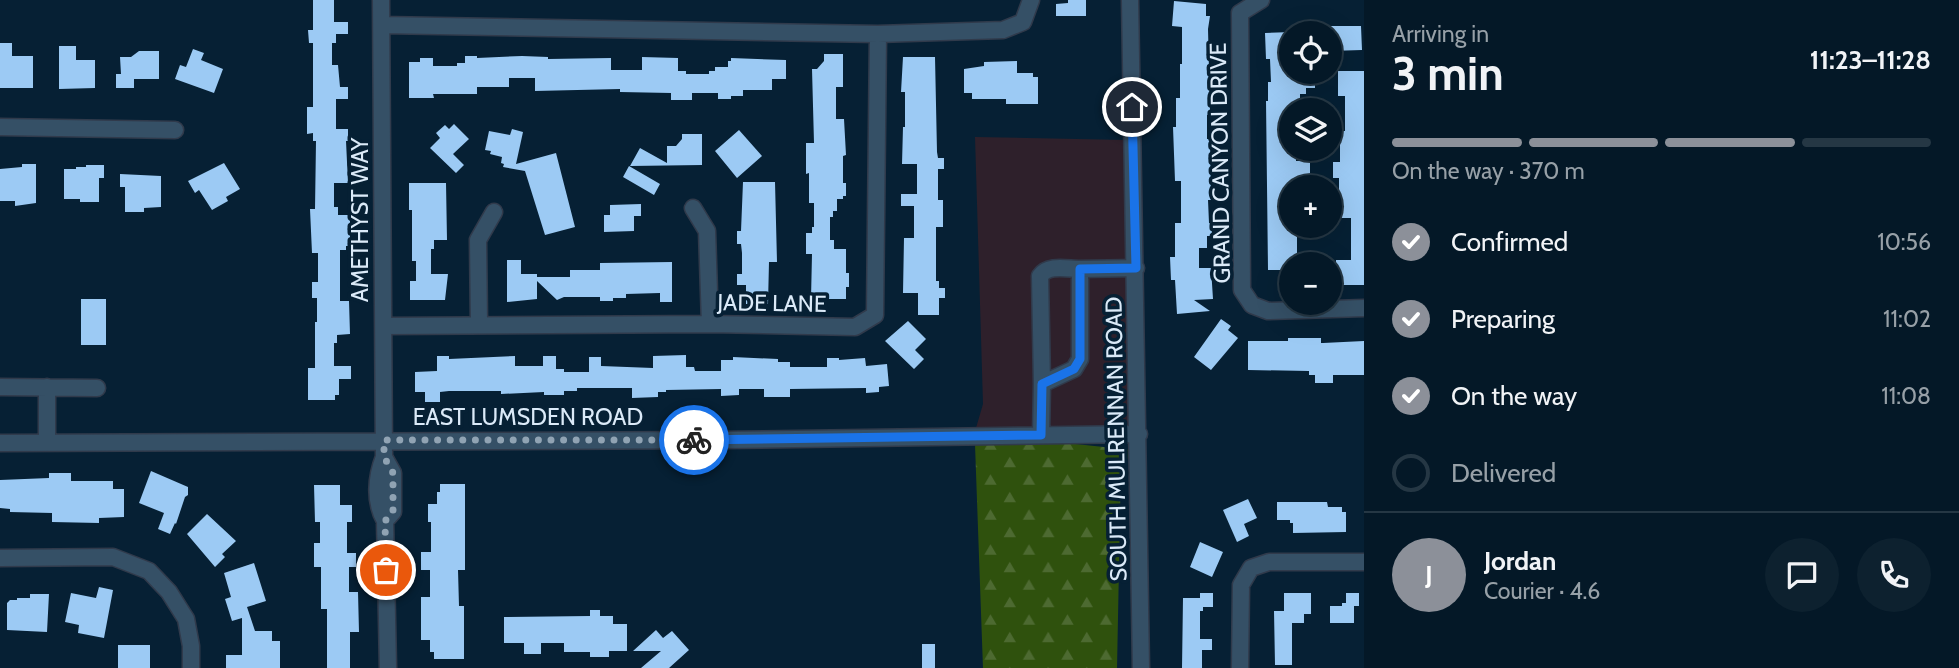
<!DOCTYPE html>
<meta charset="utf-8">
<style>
:root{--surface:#041827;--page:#0d212f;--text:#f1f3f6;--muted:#97a0a7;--line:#253744;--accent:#8c9099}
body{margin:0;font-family:Cabin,sans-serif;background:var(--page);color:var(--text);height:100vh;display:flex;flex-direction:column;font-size:26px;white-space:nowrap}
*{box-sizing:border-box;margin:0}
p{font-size:23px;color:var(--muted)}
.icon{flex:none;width:38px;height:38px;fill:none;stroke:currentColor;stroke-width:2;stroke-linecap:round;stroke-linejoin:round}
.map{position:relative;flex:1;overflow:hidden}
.sheet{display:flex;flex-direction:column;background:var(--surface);width:595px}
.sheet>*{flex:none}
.fabs{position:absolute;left:1279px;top:21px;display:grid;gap:14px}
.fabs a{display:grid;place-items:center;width:63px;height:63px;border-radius:50%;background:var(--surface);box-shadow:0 7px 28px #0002,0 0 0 2px var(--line);font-size:35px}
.pin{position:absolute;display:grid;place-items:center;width:60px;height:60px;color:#fff;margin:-30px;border:4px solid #fff;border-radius:50%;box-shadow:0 2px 7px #0007}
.courier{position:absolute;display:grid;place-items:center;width:70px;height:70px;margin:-35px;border:5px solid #1a73e8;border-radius:50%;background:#fff;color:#222;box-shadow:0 2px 9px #0007}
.head em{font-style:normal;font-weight:700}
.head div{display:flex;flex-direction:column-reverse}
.head{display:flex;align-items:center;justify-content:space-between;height:119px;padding:0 28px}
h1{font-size:46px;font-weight:700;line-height:52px}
.bar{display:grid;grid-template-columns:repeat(4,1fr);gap:10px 7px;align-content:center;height:84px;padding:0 28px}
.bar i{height:9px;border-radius:5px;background:var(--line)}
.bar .selected{background:var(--accent)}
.bar p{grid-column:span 4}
.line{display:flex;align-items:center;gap:18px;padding:0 28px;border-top:2px solid var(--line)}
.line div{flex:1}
.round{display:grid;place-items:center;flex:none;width:74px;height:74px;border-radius:37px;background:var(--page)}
ol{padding:0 28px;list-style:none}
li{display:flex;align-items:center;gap:21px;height:77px}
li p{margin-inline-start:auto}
li .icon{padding:7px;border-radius:50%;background:var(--accent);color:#fff;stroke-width:4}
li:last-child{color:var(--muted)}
li i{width:38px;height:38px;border:4px solid var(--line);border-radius:50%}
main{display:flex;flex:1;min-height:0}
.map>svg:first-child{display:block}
.commercial{fill:#2e202b}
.forest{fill:url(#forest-firs)}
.building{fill:#9ccaf4}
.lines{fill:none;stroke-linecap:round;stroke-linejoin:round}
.minor-casing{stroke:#303a4b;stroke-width:19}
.minor{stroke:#355066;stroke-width:16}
.done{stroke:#90a3b3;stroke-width:7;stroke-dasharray:0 12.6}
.route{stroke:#1a73e8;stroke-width:9}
.labels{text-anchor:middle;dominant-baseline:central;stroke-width:7;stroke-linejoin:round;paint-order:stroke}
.street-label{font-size:23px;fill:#dbeaf8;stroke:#062034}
</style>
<main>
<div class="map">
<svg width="1364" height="668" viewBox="0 0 1364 668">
<defs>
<pattern id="forest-firs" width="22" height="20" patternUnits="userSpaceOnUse" patternTransform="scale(1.75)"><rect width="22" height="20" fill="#2f510d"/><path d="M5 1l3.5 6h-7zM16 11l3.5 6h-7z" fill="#4d6a31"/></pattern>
</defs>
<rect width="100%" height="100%" fill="#062034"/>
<!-- commercial -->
<path class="commercial" d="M975,137l151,3 6,286 -156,2 7,-24z"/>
<!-- forest -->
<path class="forest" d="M1066,443l66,7v5l-11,9 -4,204h-134l-8,-224z"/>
<!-- building -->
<path class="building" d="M313,0h21v22h14v12h-12v9h-4v22h6l2,22h8v12h-12v30h12v12h-2l2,42h-14v24h4v8h12v31h-4v4h-6v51h9l1,33 -13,1v8h-3v23h17v13h-12v16h-4v5h-27v-32h7v-46h2v-24h-5v-16h6v-29h-6l-2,-44h5l1,-68h-3v-8l-6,1v-27h6v-64h-4l-1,-13h5z
M1068,0h18v16h-30v-12l12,-1z
M1174,1l32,3v12h4l-2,13 2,81 -1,5h-2v24h3l1,61h-3l1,23h3v13h-5v12h-8v20h12l2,31 -19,1 16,11 -33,3 -2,-34h-4l-1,-23h5v-34h6v-42h-6l-2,-54h3v-29h4v-34h2v-37l-10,-1z
M1330,26h31l1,24 -32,1z
M1292,32v40h23v16h-9v6h-6v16h-8v39h4v12h14v16h-7v9h-11v40h5v38h-5v17l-12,1v-12h-12l-2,-169h2v-19h3l-1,-23h-4l-1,-26z
M0,43h12v13h21v32h-33z
M59,46h17v14h19v28l-36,1z
M193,49l11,4 -3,7 22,9 -9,24 -39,-14 5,-14 6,2z
M139,51h20v28h-25v9h-18v-14h5l-1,-17h11z
M824,54h19v33h-7v32h8l2,36 -3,1v27h3v13h-3v3h-6v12h-4v6h-3v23h4v9h12v24h3v14h-3v12h-35l1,-45h-6v-21h6v-6h2v-24h-5v-30l-3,1v-31h8l-2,-74h5l7,-8z
M465,56h12v2l45,-2 26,1v2l63,-1v12h31v-13l36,1v13h8v3h23v-3h6v-4h13v-6h3v-3l55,2v19h-14v11h-29v6h-12v3h-13v-6h-26v7h-21v-7l-51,-1v-3l-85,2v-13h-26v9h-32v7h-44l1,4h-25v-36h11v-4h13v8h24v-3h8z
M903,57h32l2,95 1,6h6v11h-6v31h5v27h-7v54h3v7h6v10h-6v17h-21v-22h-15l1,-55h10v-32h-13v-12h16v-30h-15l1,-37h2v-35h-4z
M1017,61v12h16v4h5v27h-32v-5h-34v-6h-8v-24l20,-3v-4z
M1338,71h26v214h-28v-25h15v-42h-12v-5h-7v-14h7v-21h-6v-16h7v-31h5v-35h-7z
M454,124l15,15 -16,15 11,11 -8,8 -26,-25 10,-10 -4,-5 9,-8 4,4z
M512,129l11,3 -7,32 40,-11 19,74 -30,8 -20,-64 -22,-4 1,-3 -3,-1 1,-6 -12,-3 1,-3 -6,-1 4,-19 21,4z
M739,130l23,26 -25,22 -22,-27z
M682,134h20v31l-72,1 10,-18 27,15v-17h9l6,-7z
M224,163l16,26 -14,8 2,4 -16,9 -13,-20 -4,3 -7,-12z
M22,164h14v39l-21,3v-5h-15v-32l22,-2z
M86,165h18v13h-5v24h-19v-3h-16v-30h12v-2h10z
M629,166l31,18 -6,11 -31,-18z
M120,174l41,2v31l-17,1v4h-19v-25h-5z
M743,182h32l2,80h-8l-1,42h-22v-19h-9v-11h5v-21l-1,-9h-4v-13h4z
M409,183h37l1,57h-13v9h-3v25h17l-3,26h-35v-19h6v-20h-4v-51h-3z
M641,204v12h-7v15l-30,1v-17h6v-10z
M507,260h14v14h16v3h33v-7h30v-7l72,-1v40h-12v-9l-34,1v4h-13v3h-13v-4h-36l-7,3 -20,-19v18l-30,3z
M81,299h25v46h-25z
M1221,319l10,7 -3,4 10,8 -27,32 -17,-13z
M908,321l18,18 -11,11 9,9 -10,10 -29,-28z
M1288,338h33v5h2l41,-2v34h-31v8h-18v-8h-6v-4l-61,-1v-29h40z
M686,355v12h8l1,4h26v-11h12v-3l45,2v3h12v5h37v-9h12v2l26,-2 1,8 21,-2 2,22 -10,1v5l-13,1v-5l-76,1v8h-26v-8h-25v6l-18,1v-7l-55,1v2h-8v5l-26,1v-10h-55v3h-13v4h-20v-3l-43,2v-3h-52l-9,1v10h-15v-10h-10v-20l22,-1v-15h12v3l66,-3v10h28v-10h13v13h8v3h25v-15h12v9l52,2v-12z
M151,471l37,16v8l-3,2 -9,27 -1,-1 -5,11 -12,-5 6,-16 -25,-10z
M49,473h22v8h42v8h11v28l-25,1v5l-47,-1v-9l-42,-1v-3l-10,-1v-28l49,-2z
M440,484h25v86h-7l1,36h5v53h-30v-7h-4v-12h-9v-43h9v-27h-9v-18h10v-30h-3v-18h9v-12h3z
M314,485h26v20h12v17h-5v31h9v14h-7v25h9l1,40h-9v36h-23v-59h-6v-42h-7v-24h6v-21h-5z
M1248,499l9,19 -13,6 5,12 -12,6 -14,-32z
M1277,502h50l1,5h14v5h4v20l-53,1v-10h-3v-3h-13z
M207,514l29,27 -14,13 3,3 -10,10 -28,-33z
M1200,542l23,10 -11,25 -22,-10z
M254,563l12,38 -19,6 8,24h17v10h8v27h-54v-13h16v-37l-10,3 -7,-22 6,-2 -7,-24z
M99,587l14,3 -9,48 -26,-5 1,-8 -14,-3 6,-29 25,5z
M1200,593h13v14h-10v4h-3v28h12v11h-10v18h-20l1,-70h17z
M1284,593h27v21h-7v9h-12v42h-17l-1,-54h10z
M1346,593h13v13h-5v17h-24v-17h12v-3h4z
M30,594h19l-2,38 -40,-2v-27l3,-3h7v-2h13z
M590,610h10v6h13v8h14v27h-18v6h-19v-5h-26v-9h-23v11h-17v-11h-20v-26l86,-1z
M656,630l7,8 9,-7 17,19 -20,18h-28l20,-17h-28z
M922,644h13v24h-13z
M118,645h32v23h-32z"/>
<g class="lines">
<defs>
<path id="minor" d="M381,0l3,457c-8,20 -10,45 1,64l8,-9v-39l-9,-16
M1130,0l11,668
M1261,0l-21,13 2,277 10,15 16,6 96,-3
M382,25l496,9 125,-4 20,-8 8,-22
M0,127l175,3
M693,208l14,23 3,93
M479,324l-1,-84 16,-28
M384,326l326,-2 145,3 20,-12 3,-281
M1042,384l-2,-108c8,-12 27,-7 40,-7
M0,387l97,1
M47,387v56
M1041,435l1,-51 32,-15 6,-10v-90l56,-1
M0,443l724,-3 415,-6
M385,521l3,147
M0,558l113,-1 36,14 20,21 17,27 5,27v22
M1240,668l1,-83 10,-17 18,-6h95"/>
</defs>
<!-- minor casing -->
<use href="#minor" class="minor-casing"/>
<!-- minor -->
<use href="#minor" class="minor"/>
</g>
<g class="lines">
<!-- done -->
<path class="done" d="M386,570l-1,-49 8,-9v-39l-9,-16v-17h310"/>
<!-- route -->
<path class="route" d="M694,440l347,-5 1,-51 32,-15 6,-10v-90l56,-1 -4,-161"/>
</g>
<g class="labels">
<!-- street labels -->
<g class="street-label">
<text transform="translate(1220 163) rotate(-91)">GRAND CANYON DRIVE</text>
<text transform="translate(360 220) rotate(-90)">AMETHYST WAY</text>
<text transform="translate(772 303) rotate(1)">JADE LANE</text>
<text x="528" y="417">EAST LUMSDEN ROAD</text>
<text transform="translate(1116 439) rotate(-91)">SOUTH MULRENNAN ROAD</text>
</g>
</g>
</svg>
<div class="fabs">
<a><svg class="icon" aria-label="locate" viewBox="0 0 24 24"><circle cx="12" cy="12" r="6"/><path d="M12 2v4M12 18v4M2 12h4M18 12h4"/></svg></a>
<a><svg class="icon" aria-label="layers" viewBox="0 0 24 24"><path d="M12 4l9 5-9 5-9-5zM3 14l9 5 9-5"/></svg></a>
<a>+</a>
<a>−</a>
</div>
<div class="pin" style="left:386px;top:570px;background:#ea580c"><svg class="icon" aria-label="bag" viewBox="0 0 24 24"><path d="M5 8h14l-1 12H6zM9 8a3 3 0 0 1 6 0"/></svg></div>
<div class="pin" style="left:1132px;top:107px;background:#1f2937"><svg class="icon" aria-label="home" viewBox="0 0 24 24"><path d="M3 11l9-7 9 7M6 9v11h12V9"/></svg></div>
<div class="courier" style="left:694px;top:440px"><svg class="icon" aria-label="bike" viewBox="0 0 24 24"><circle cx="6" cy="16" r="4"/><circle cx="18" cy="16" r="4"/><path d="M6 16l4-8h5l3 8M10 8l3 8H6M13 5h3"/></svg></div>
</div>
<section class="sheet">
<div class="head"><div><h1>3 min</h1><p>Arriving in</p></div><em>11:23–11:28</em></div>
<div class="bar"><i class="selected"></i><i class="selected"></i><i class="selected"></i><i></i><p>On the way · 370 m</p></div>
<ol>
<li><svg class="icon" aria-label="check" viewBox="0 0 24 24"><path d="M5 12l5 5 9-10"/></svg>Confirmed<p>10:56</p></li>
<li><svg class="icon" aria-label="check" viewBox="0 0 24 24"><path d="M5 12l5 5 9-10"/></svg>Preparing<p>11:02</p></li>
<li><svg class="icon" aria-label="check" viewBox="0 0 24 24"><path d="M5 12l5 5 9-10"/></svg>On the way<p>11:08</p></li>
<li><i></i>Delivered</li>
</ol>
<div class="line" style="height:126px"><b class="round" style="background:var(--accent);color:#fff">J</b><div><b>Jordan</b><p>Courier · 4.6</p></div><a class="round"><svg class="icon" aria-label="chat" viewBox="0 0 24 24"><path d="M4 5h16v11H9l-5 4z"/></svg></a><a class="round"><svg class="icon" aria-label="phone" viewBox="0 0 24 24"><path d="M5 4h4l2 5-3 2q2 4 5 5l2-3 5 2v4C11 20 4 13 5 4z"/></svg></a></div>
</section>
</main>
